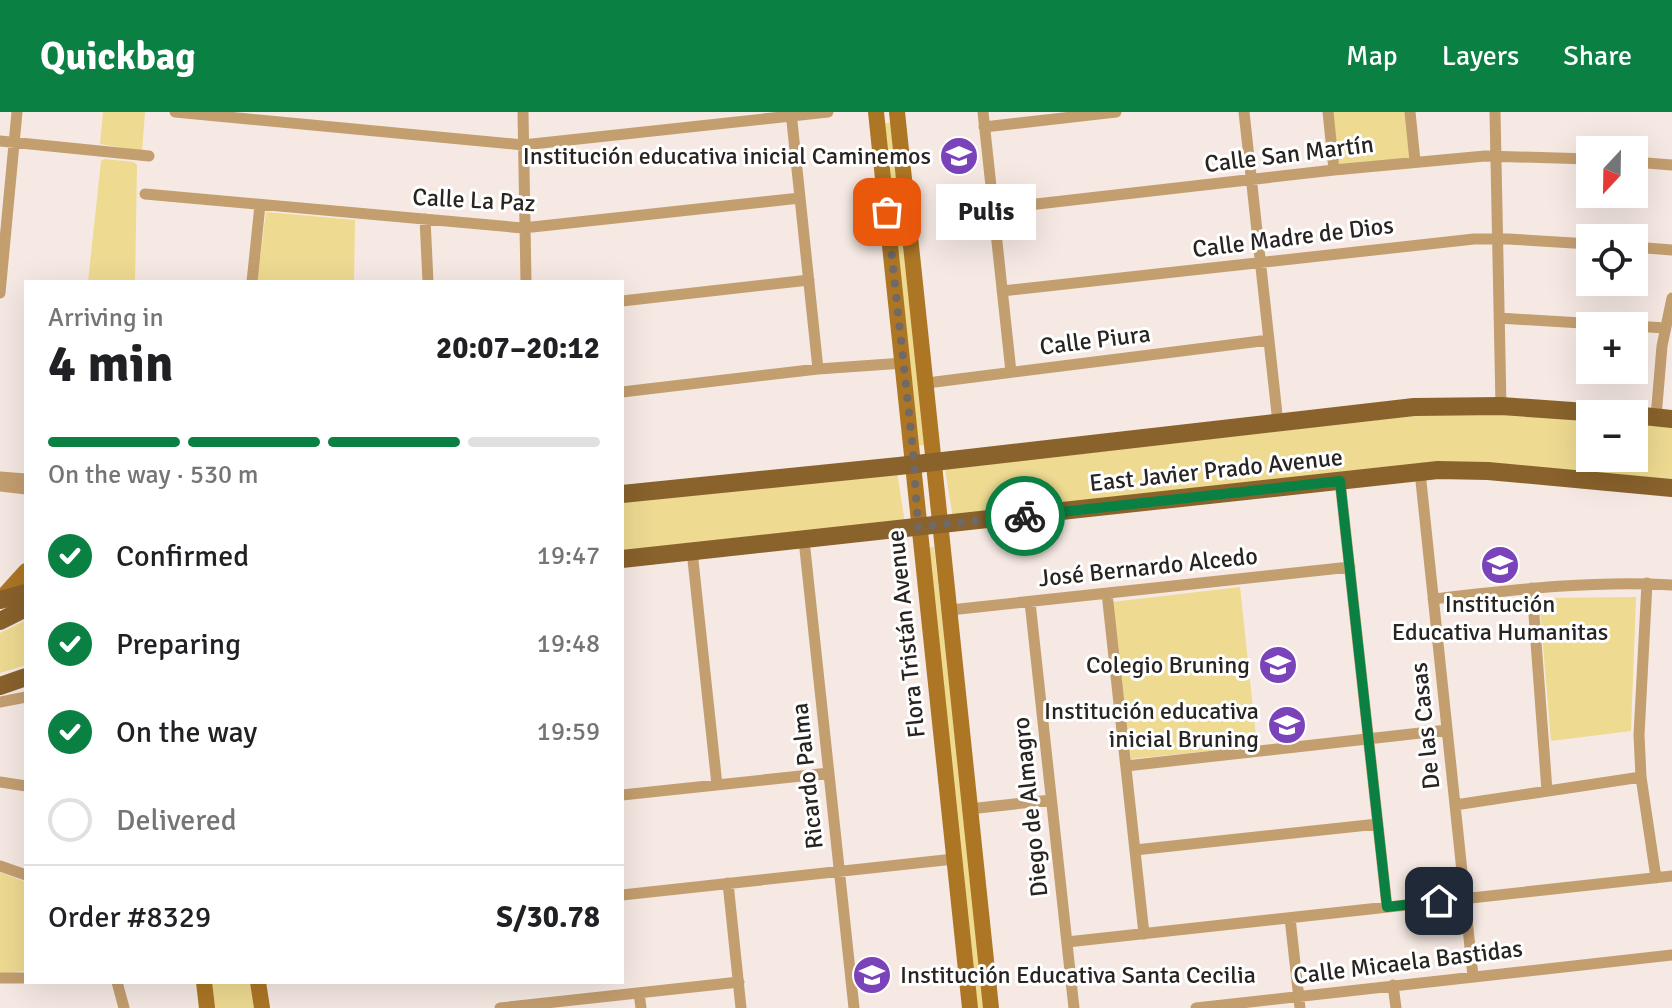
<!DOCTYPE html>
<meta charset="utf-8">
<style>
:root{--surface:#fff;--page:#f6f6f6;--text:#202124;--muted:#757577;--line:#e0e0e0;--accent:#0b8043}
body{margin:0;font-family:Signika,sans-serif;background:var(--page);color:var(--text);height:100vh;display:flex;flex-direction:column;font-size:30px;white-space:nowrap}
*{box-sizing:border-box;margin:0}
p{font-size:26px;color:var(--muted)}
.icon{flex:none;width:44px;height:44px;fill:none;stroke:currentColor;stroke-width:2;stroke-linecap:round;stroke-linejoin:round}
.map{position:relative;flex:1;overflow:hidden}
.side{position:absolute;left:24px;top:168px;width:600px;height:704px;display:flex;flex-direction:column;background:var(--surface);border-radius:0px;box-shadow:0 8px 32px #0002}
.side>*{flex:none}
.needle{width:52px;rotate:202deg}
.buttons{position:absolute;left:1576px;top:24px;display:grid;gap:16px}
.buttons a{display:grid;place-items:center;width:72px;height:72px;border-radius:0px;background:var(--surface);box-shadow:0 8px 32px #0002;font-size:40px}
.pin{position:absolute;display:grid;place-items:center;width:68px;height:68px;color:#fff;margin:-34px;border-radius:16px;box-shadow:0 4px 12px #0006}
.courier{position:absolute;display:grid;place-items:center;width:80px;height:80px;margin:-40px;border:6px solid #0b8043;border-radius:50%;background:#fff;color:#222;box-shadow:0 2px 10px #0007}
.bubble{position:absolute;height:56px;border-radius:0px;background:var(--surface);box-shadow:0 8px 32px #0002;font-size:26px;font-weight:800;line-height:56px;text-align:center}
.headline em{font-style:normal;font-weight:800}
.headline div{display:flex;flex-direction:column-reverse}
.headline{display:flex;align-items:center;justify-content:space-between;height:136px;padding:0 24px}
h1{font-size:52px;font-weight:800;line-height:60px}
.bar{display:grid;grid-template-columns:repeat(4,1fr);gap:12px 8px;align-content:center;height:96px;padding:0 24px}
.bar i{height:10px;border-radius:6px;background:var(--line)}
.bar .selected{background:var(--accent)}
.bar p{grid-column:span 4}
.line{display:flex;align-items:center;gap:20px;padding:0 24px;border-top:2px solid var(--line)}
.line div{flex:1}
ol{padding:0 24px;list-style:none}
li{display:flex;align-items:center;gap:24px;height:88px}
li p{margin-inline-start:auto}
li .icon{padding:8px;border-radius:50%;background:var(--accent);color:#fff;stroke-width:4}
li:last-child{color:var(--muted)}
li i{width:44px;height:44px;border:4px solid var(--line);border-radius:50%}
header{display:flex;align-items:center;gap:48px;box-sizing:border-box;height:112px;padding:0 40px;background:var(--accent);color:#fff}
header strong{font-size:38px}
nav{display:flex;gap:44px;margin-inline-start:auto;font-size:28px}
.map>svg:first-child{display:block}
.green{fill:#eeda91}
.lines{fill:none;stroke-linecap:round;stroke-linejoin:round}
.street{stroke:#c39e6f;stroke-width:11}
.secondary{stroke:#ac7625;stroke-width:16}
.primary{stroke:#89622c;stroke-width:18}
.done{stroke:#706965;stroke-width:8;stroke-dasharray:0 14.4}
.route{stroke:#0b8043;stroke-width:10}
.labels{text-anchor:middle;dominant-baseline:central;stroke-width:6;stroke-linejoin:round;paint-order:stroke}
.street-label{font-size:24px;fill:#282421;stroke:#fff}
.poi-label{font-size:24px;fill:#282421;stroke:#fff;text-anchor:end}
</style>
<header>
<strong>Quickbag</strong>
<nav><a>Map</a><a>Layers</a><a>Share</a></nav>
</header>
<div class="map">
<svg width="1672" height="896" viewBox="0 0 1672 896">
<rect width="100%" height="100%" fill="#f6e9e3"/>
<!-- green -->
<path class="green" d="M103,0h42l-3,39 -42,-7z
M1332,0h74l5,46 -73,9z
M892,10l36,322 -9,2 -35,-322z
M104,47l30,3 3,3 -2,117h-47l13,-121z
M266,100l89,8 -1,62h-97z
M1441,301h51l98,7v38h44v-34l38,2v53l-156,-12 -563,51 -8,-49z
M897,359l8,53 -283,30v-53z
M934,435l51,461h-14l-48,-460z
M1240,475l17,159 -126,13 -19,-157z
M1636,485l-5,134 -80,10 -12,-143z
M26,508v45l-26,8v-40z
M0,760l26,10v89l-26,3z
M207,870h43l4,26h-43z"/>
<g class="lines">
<!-- street -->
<path class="street" d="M175,0l348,33 305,-33
M523,0l3,170
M791,0l27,257
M983,0l28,260
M1244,0l34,311
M1328,0l6,58
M1410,0l5,49
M1495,0l6,294
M984,15l132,-15
M0,29l149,15
M1634,50l38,3
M145,82l378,34 277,-30
M993,97l341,-39 151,-14 105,3
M425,107l3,63
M1634,135l38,3
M252,170l8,-77
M1002,179l472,-52h34l82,5
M0,181l17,-181
M622,189l187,-21
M1499,206l132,8
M1634,214l31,2
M927,271l342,-43
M622,280l196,-23 86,-6
M1656,305l6,-71 10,-48
M1420,360l53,504
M0,365l26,2
M1340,369l47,426
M0,374l26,3
M804,428l50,468
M692,439l25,234
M1647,471l-8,152 2,42 15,101
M1532,476l15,203
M1107,481l37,341
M1433,487c79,-9 160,-19 239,-14
M1030,490l44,406
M950,498l400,-43
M0,590l26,-5
M1126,654l321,-36
M0,670l26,4
M622,683l207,-22
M1455,693l186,-28
M969,697l82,-9
M1135,738l243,-26
M0,754l26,9
M728,771l13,125
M622,783l332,-36
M1290,806l10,90
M1067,830l605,-66
M0,866h26
M117,870l7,26
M1393,873l3,23
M639,881l2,15
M500,896l239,-26
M1196,896l476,-53"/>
<!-- secondary -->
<path class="secondary" d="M876,0l94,896
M897,0l94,896
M0,488l26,-29
M204,870l3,26
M258,870l4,26"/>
<!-- primary -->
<path class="primary" d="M1634,303l38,4
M622,382l277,-28 515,-59 87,-1 113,8
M622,447l816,-89 50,1 184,17
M0,488l26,-7
M0,509l26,-13
M0,574l26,-9"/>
</g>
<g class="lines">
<!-- done -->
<path class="done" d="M887,100l26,238 5,77 107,-11"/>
<!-- route -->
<path class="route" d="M1025,404l315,-35 47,426 52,-6"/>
</g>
<!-- icons -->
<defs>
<symbol id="school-disc" viewBox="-11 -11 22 22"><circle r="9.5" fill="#7a43ba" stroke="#fff"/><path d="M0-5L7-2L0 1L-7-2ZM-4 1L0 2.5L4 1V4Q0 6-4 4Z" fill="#fff"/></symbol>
</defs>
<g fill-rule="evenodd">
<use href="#school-disc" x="937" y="22" width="44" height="44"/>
<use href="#school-disc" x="1478" y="431" width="44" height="44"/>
<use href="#school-disc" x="1256" y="531" width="44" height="44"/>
<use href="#school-disc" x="1265" y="591" width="44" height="44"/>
<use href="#school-disc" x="850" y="841" width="44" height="44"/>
</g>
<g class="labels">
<!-- street labels -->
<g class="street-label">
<text transform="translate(1289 42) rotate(-7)">Calle San Martín</text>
<text transform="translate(474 88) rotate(3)">Calle La Paz</text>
<text transform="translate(1293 125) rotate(-7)">Calle Madre de Dios</text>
<text transform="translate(1095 228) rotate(-7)">Calle Piura</text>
<text transform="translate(1216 358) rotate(-6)">East Javier Prado Avenue</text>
<text transform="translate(1148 455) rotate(-6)">José Bernardo Alcedo</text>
<text transform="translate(906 522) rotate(-96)">Flora Tristán Avenue</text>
<text transform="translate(1425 614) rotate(-96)">De las Casas</text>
<text transform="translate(807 664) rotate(-96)">Ricardo Palma</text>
<text transform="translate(1030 695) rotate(-96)">Diego de Almagro</text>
<text transform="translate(1408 850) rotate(-7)">Calle Micaela Bastidas</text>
</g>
<!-- poi labels -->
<g class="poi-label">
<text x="931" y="44">Institución educativa inicial Caminemos</text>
<text x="1500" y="492" text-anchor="middle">Institución<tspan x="1500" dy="28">Educativa Humanitas</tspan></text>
<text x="1250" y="553">Colegio Bruning</text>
<text x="1259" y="599">Institución educativa<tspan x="1259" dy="28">inicial Bruning</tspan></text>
<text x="900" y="863" text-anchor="start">Institución Educativa Santa Cecilia</text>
</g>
</g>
</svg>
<div class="buttons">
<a><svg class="needle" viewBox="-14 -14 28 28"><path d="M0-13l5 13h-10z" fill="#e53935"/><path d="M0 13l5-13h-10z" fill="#757577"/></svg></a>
<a><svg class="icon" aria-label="locate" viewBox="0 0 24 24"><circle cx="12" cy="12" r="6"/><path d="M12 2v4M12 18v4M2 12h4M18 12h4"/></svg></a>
<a>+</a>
<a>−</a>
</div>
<div class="pin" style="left:887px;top:100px;background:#ea580c"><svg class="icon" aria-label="bag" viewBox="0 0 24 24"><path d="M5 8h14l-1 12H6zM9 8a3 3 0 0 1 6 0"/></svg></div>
<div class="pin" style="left:1439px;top:789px;background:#1f2937"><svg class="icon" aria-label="home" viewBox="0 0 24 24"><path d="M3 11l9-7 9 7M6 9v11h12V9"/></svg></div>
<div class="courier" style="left:1025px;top:404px"><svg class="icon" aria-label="bike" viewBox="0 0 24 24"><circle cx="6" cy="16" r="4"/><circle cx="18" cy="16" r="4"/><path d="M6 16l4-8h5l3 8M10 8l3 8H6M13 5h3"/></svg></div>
<div class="bubble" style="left:936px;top:72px;width:100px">Pulis</div>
<section class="side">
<div class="headline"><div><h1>4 min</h1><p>Arriving in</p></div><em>20:07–20:12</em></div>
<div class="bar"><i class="selected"></i><i class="selected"></i><i class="selected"></i><i></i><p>On the way · 530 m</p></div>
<ol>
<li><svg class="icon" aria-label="check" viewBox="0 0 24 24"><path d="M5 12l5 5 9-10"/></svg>Confirmed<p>19:47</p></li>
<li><svg class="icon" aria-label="check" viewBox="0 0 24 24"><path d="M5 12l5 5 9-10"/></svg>Preparing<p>19:48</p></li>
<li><svg class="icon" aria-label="check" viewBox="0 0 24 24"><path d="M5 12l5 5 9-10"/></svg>On the way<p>19:59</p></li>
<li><i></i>Delivered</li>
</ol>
<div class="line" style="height:104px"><div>Order #8329</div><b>S/30.78</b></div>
</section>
</div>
